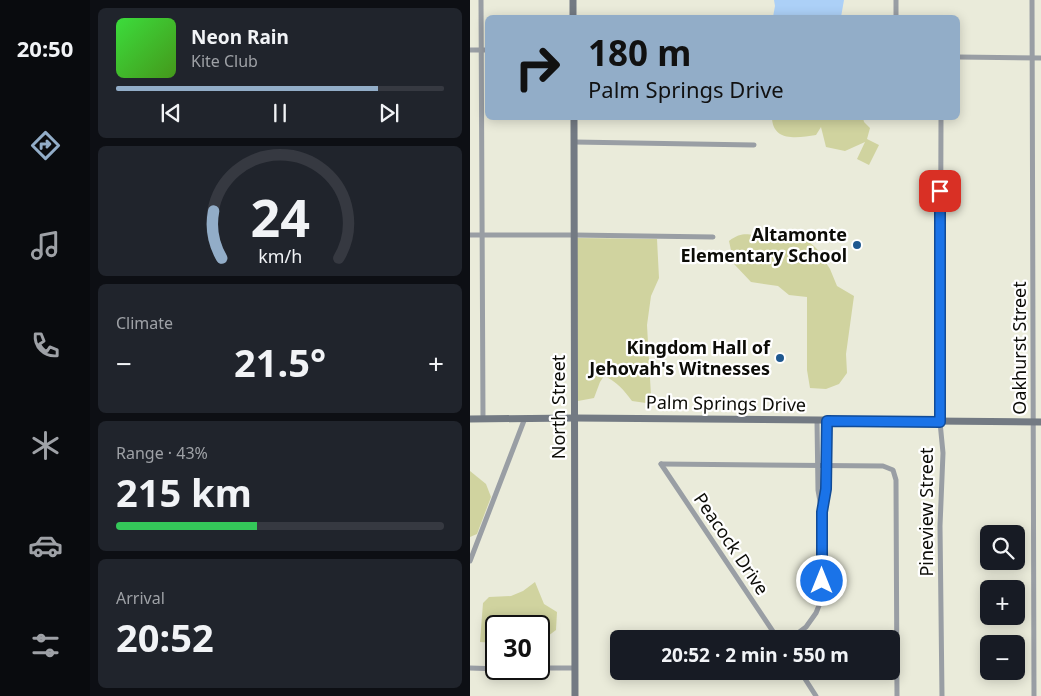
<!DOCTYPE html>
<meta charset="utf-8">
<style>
body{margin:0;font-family:"Noto Sans",sans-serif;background:#20242c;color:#f1f3f6;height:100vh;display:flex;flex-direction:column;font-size:19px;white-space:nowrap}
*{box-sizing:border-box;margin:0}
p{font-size:16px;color:#9ea1a6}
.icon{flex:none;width:28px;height:28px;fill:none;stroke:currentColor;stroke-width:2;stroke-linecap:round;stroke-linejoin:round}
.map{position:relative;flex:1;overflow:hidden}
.drawer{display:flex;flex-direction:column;gap:8px;padding:8px;background:#0d0f14;width:380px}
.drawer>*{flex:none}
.hud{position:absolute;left:15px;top:15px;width:475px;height:105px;border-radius:8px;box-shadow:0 2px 12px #0003;background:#92adc8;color:#111;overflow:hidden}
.tools{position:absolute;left:510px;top:525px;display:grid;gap:10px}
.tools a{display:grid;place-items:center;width:45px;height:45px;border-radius:8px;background:#171b24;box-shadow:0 2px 12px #0003;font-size:25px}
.speed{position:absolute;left:15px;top:615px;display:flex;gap:10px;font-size:25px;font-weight:700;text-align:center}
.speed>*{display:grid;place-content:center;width:65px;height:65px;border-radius:50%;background:#171b24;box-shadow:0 2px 12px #0003;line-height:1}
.speed .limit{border:2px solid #111;border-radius:8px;background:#fff;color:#111}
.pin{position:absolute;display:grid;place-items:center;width:42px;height:42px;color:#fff;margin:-21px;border-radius:10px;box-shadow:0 2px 8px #0006}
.me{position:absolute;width:55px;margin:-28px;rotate:0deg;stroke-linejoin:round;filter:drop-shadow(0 0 4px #0008)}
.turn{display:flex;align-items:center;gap:18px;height:105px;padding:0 20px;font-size:22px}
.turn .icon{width:65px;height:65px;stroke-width:2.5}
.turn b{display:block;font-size:35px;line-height:42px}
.big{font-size:38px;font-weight:700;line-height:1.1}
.drawer .card{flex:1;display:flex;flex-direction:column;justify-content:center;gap:8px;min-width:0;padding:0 18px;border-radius:8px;background:#20242c}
.drawer .dial{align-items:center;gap:0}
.dial svg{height:130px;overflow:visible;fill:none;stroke:#363941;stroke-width:7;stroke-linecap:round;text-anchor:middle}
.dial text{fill:#f1f3f6;stroke:none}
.song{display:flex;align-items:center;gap:15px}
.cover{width:60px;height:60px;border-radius:8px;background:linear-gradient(135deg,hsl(120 70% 55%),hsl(100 70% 35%))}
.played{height:5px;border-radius:2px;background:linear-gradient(90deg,#92adc8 80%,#363941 80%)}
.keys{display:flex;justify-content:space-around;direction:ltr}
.heat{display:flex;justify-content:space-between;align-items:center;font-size:28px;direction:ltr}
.charge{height:8px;border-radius:4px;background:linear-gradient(90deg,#34c759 43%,#363941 0)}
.trip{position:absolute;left:140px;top:630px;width:290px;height:50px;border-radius:8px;background:#171b24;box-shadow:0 2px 12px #0003;font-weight:700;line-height:50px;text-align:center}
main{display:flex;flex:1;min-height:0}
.tab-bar{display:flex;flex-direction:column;width:90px;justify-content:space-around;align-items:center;background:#090b0e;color:#9ea1a6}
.tab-bar .icon{width:35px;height:35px}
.tab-bar .active{color:#92adc8}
.tab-bar b{font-size:22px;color:#f1f3f6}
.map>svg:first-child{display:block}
.green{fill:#d0d39f}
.water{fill:#acd0f7}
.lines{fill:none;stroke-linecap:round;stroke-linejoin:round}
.street{stroke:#999ea4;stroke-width:5}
.secondary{stroke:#737a83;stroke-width:7}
.route-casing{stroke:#114b97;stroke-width:12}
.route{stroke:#1a73e8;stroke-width:9}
.poi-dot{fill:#1e588f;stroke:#fff;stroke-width:2}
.labels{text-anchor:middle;stroke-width:4.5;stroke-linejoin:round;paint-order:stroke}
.poi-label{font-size:18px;font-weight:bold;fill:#0c0c07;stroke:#fff;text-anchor:end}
.street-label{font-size:18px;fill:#0c0c07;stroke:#fff}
</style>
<main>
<nav class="tab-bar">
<b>20:50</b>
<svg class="icon active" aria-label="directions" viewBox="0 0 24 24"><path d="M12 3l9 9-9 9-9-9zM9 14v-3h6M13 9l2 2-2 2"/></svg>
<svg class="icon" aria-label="music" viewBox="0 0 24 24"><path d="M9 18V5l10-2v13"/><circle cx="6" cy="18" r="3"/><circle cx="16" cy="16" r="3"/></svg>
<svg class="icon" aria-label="phone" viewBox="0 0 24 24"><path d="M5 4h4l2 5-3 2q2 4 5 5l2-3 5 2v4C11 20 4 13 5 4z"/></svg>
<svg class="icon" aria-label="climate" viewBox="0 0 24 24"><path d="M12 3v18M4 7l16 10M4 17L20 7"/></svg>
<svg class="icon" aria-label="car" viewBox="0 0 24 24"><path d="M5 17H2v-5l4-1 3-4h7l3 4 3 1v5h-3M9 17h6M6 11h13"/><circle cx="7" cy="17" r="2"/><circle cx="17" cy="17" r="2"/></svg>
<svg class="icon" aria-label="filters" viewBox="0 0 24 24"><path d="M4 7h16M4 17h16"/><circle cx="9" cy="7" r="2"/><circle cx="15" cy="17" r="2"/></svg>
</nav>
<section class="drawer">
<div class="card">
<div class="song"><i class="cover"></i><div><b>Neon Rain</b><p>Kite Club</p></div></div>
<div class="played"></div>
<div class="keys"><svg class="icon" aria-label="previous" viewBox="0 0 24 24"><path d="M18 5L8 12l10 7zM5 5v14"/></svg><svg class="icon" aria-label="pause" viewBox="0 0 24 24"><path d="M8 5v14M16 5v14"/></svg><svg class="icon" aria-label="next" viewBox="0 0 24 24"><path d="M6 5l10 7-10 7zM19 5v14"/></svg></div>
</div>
<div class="card dial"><svg viewBox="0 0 100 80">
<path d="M14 69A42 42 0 1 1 86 69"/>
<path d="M14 69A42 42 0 0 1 9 40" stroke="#92adc8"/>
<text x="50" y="56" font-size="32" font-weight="700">24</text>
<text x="50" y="72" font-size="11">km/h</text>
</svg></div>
<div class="card"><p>Climate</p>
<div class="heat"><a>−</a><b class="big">21.5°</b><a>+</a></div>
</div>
<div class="card"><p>Range · 43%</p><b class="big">215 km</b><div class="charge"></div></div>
<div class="card"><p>Arrival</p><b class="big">20:52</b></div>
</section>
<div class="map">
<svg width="571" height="696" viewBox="0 0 571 696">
<rect width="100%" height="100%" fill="#eaebda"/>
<g class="green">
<path d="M 302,118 L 393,118 L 394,122 L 400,128 L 397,139 L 409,145 L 399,165 L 387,159 L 395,142 L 375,151 L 356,147 L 351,127 L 346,135 C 328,138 303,142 302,118 Z"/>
<path d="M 315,232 L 329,232 L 347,249 L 360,269 L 367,286 L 384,296 L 376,354 L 377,373 L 369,384 L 356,389 L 340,388 L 337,370 L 337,297 L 319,295 L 308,286 L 281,282 L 264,264 L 259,241 C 274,230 279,236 295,236 C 301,236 309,233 315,232 Z"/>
<path d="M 107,238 L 187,239 L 189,278 L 181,296 L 177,325 L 181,396 L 176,403 L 162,401 C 154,390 146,381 134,376 L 130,382 L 124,398 L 108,401 Z"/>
<polygon points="0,471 16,484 21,497 7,534 0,537"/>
<polygon points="65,582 74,604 87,612 86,630 74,639 69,639 69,626 26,626 26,643 10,642 13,603 19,597 41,596 53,591"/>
</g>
<polygon class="water" points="304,0 374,0 371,17 303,17 305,6"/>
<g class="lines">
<g class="street">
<polyline points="11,0 13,419"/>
<polyline points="426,0 426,18"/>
<polyline points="562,0 564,696"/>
<polyline points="0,50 18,50"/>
<polyline points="488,57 571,58"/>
<polyline points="471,118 470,422 473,453 470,526 472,696"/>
<polyline points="104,142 284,145"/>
<polyline points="0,235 104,235 243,237"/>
<polyline points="347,421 348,490 351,507"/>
<polyline points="191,464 413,466 423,470 426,480 427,696"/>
<polyline points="191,464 308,639"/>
<polyline points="0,561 55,418"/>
<polyline points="320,639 336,627 346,613 352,598 352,512 356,489 357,421"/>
<polyline points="0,668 31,669"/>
<polyline points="69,668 105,668"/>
<polyline points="330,671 346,696"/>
</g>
<g class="secondary">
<polyline points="103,0 103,18"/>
<polyline points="104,118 105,696"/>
<polyline points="0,419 105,418 571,422"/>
</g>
</g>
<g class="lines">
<g class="route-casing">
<polyline id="route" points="352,581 352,512 356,489 357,421 470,422 470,191"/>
</g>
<use href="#route" class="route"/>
</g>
<g class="poi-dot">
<circle cx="387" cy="245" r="5"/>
<circle cx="310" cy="358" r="5"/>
</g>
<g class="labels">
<g class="poi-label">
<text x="377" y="241">Altamonte<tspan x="377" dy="21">Elementary School</tspan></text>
<text x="300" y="354">Kingdom Hall of<tspan x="300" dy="21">Jehovah's Witnesses</tspan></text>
</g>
<g class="street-label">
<text transform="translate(550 348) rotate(-90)" y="6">Oakhurst Street</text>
<text transform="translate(256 404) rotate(1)" y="6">Palm Springs Drive</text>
<text transform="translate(89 407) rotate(-90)" y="6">North Street</text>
<text transform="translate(457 512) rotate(-90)" y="6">Pineview Street</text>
<text transform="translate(261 544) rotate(56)" y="6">Peacock Drive</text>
</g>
</g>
</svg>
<div class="tools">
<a><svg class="icon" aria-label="search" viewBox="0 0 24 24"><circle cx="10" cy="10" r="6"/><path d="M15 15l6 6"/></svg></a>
<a>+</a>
<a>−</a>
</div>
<div class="speed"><div class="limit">30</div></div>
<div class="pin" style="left:470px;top:191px;background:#d93025"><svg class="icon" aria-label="arrive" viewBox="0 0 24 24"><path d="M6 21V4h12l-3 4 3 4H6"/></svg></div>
<svg class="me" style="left:352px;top:581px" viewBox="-20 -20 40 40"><circle r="17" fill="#1a73e8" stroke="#fff" stroke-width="3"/><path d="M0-11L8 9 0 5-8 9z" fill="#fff"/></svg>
<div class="trip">20:52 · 2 min · 550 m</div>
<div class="hud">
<div class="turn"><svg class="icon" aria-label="right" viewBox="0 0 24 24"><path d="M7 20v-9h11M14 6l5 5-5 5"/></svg><div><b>180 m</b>Palm Springs Drive</div></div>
</div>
</div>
</main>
